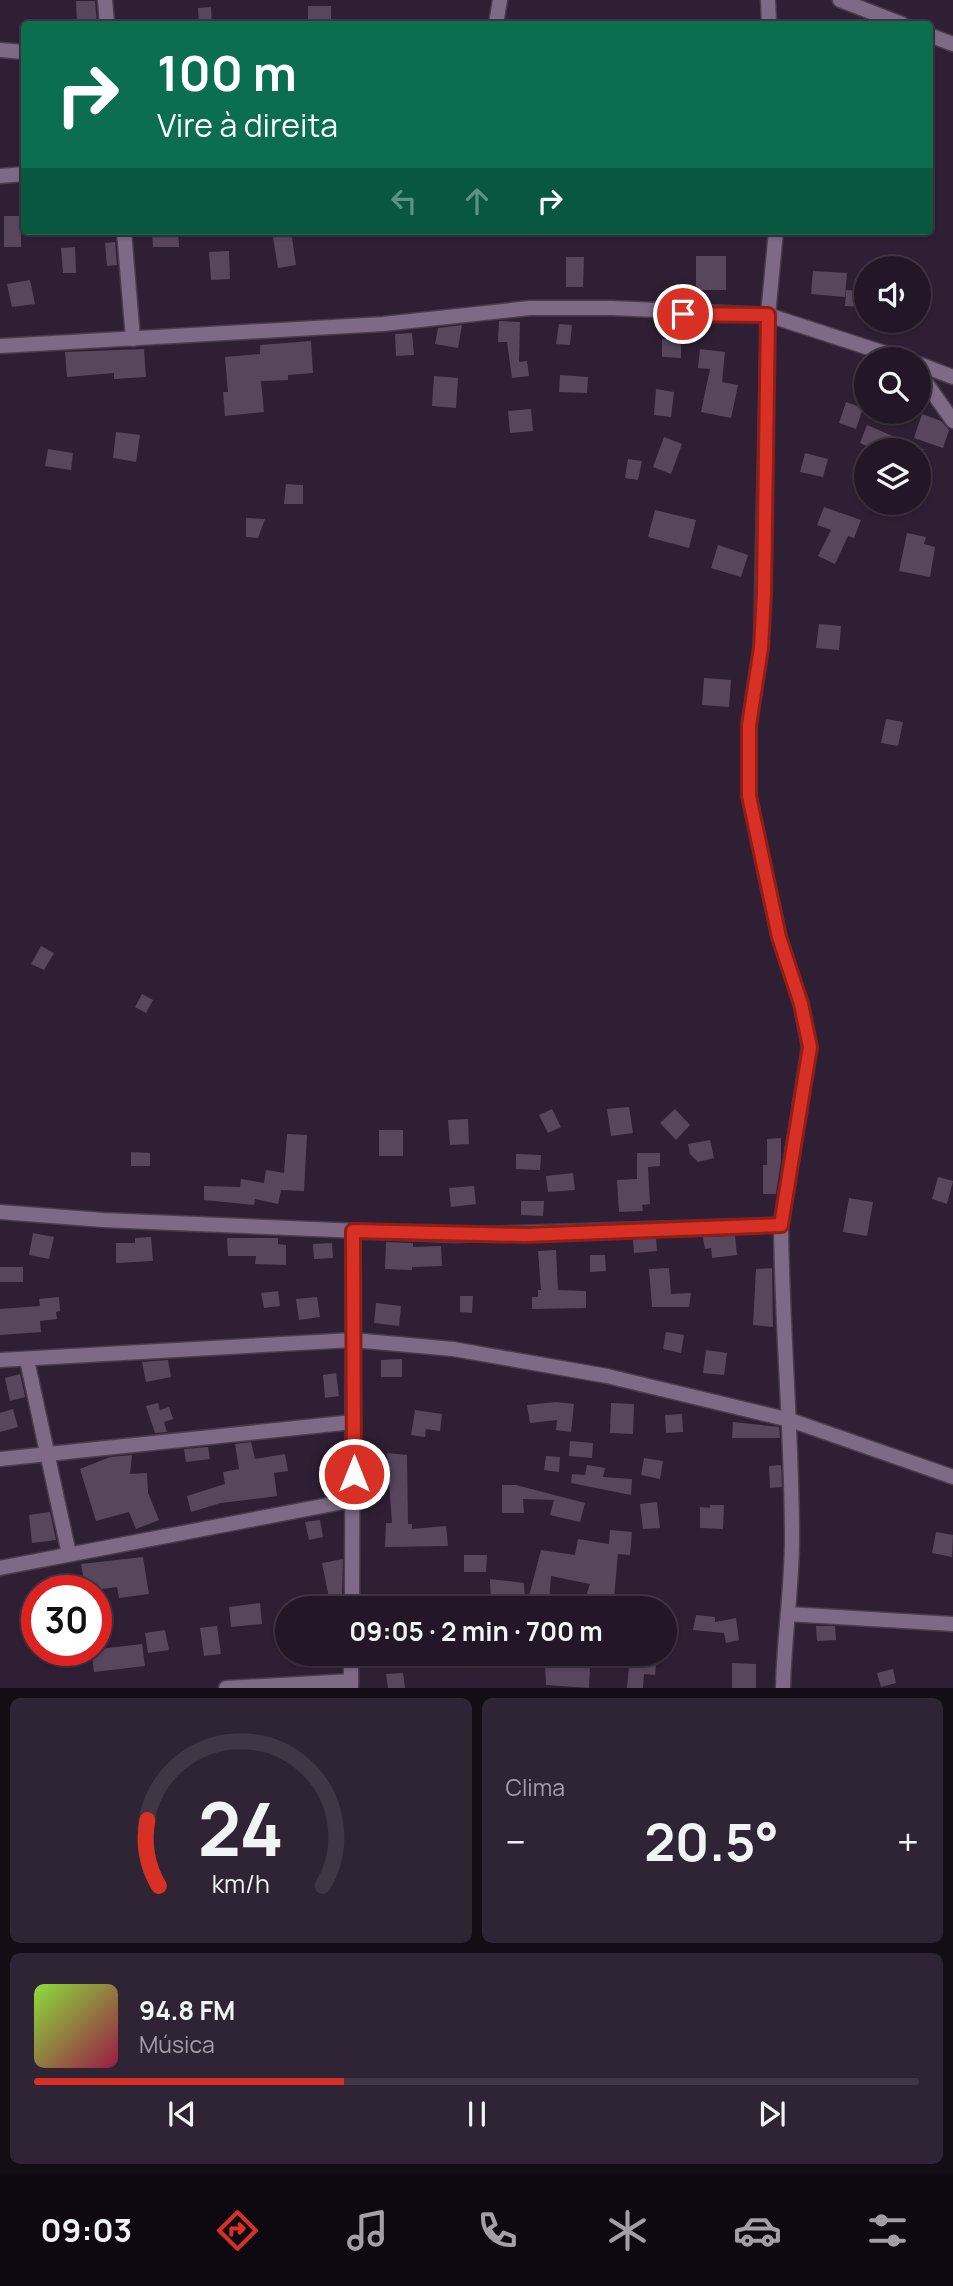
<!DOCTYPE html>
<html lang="pt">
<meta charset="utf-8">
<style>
body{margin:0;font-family:Manrope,sans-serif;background:#2f2433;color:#f1f3f6;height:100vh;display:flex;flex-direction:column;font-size:26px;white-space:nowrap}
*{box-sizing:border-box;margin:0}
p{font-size:23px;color:#a39fa7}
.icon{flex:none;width:38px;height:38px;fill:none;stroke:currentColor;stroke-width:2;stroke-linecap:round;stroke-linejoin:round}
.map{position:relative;height:1688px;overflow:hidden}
.side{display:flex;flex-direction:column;gap:10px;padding:10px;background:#130d15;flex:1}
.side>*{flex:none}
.guide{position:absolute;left:21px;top:21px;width:912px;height:214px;border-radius:7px;box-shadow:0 2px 5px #0004,0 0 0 2px #403644;background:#0b6e4f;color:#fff;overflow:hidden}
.controls{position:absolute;left:854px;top:256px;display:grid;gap:14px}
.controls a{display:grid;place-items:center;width:77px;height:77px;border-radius:50%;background:#231727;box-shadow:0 2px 5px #0004,0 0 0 2px #403644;font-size:35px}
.speed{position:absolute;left:21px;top:1575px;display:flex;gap:14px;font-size:35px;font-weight:700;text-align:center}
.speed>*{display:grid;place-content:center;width:91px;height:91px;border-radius:50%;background:#231727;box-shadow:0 2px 5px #0004,0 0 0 2px #403644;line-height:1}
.speed .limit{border:10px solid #d22;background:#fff;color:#111}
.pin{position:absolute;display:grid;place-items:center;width:60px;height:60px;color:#fff;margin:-30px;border:4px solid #fff;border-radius:50%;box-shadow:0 2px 7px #0007}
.me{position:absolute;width:77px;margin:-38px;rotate:0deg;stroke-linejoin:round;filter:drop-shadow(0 0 5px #0008)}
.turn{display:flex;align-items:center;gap:24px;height:147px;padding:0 21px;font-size:32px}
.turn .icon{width:91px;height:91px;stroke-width:2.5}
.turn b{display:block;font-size:49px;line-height:60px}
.lanes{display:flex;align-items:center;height:66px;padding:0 21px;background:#0003;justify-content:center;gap:35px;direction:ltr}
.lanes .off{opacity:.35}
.big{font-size:52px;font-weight:700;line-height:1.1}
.side .tile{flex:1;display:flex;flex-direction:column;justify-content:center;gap:10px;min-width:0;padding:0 24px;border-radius:10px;background:#2f2433}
.side .dial{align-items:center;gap:0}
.dial svg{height:182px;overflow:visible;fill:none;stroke:#403644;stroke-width:7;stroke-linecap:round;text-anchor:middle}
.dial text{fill:#f1f3f6;stroke:none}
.song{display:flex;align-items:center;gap:21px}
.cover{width:84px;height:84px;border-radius:10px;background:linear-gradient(135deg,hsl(90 70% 55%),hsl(340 70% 35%))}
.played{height:7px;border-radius:4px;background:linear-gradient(90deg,#d93025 35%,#403644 35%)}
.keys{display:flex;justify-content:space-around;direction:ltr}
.heat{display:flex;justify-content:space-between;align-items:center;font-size:38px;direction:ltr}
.side .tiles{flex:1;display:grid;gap:10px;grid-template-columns:1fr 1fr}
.tile:last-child{grid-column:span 2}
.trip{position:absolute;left:275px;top:1596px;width:402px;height:70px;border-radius:35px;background:#231727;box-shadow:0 2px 5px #0004,0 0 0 2px #403644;font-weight:700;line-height:70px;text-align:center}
.tabs{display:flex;height:112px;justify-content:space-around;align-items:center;background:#0e0910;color:#a39fa7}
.tabs .icon{width:49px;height:49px}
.tabs .current{color:#d93025}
.tabs b{font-size:32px;color:#f1f3f6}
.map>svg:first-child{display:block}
.building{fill:#58465d}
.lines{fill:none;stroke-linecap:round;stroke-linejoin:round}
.street-casing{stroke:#4a3c4d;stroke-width:17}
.street{stroke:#7e6a84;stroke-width:14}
.route-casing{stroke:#8d1f18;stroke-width:18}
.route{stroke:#d93025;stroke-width:12}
</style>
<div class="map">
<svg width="953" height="1688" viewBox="0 0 953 1688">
<rect width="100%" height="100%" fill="#2f1f34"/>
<g class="building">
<polygon points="76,1 95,1 97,24 77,24"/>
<rect x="308" y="6" width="23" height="18"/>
<polygon points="211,7 212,24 199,24 198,8"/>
<rect x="4" y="216" width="17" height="31"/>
<polygon points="152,231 178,231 179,247 153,247"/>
<polygon points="272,231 291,231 296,265 278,268"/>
<polygon points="115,242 117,265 107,266 105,243"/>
<polygon points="75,247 76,273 63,273 61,248"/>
<polygon points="229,251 230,279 211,280 209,252"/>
<rect x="696" y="256" width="30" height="34"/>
<polygon points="566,257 584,257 583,287 566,287"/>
<polygon points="813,271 847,273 845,297 811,294"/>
<polygon points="30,280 35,304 12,307 7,284"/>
<polygon points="846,290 866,291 865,307 845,306"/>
<polygon points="499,321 520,322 519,362 527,361 529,376 512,378 507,342 498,342"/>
<polygon points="559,324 572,325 570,345 556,344"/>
<polygon points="462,325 458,348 435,344 438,328"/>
<polygon points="412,333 414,355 396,356 395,334"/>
<polygon points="662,339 681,340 681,358 662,357"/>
<polygon points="311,341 313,373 288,375 288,380 261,381 264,412 225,416 223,392 228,392 225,357 260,354 260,345"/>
<polygon points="144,349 146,377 114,379 114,373 67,377 65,352"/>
<polygon points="700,349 725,352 722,382 738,385 731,418 701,412 710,369 698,368"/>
<polygon points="560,375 588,377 587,393 559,392"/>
<polygon points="434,376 458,378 456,408 432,406"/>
<polygon points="656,389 674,392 671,417 654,415"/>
<polygon points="846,402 863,408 856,429 839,423"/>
<polygon points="531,409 533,431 510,433 508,411"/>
<polygon points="922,414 941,421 949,430 943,448 914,438"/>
<polygon points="867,425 925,450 875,450 860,443"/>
<polygon points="116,432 140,435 136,462 113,458"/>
<polygon points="664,437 682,444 671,474 653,467"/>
<polygon points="48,449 73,453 71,470 45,466"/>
<polygon points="805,453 828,459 823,477 800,472"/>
<polygon points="628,459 642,461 638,480 625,478"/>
<polygon points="286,484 303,485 303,504 284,504"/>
<polygon points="824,507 861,520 854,538 848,536 835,564 818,556 831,530 817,525"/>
<polygon points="655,510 696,520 689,548 648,537"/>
<polygon points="246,518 265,519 258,538 246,537"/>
<polygon points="907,533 926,537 924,544 935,547 930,577 899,571"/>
<polygon points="718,545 748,555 741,577 711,568"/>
<polygon points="819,624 841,626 839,650 816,648"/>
<polygon points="704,678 731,680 729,707 702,705"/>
<polygon points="886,719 903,722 898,746 881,743"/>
<polygon points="41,946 54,953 44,970 31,964"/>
<polygon points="142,994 153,1000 146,1013 135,1007"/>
<polygon points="629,1107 633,1133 611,1136 607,1109"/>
<polygon points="552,1109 561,1127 548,1133 539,1115"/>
<polygon points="675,1109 690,1125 676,1140 660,1123"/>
<polygon points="468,1119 469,1144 450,1145 448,1120"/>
<rect x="379" y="1130" width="24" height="26"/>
<polygon points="287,1134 307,1135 304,1191 281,1190 278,1204 255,1199 254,1205 204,1200 204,1186 240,1187 241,1179 264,1183 266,1170 284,1173"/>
<polygon points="781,1138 781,1161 776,1194 763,1194 763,1165 767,1165 767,1139"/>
<polygon points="710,1140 714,1158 698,1162 690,1154 688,1144"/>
<polygon points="131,1152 150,1153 150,1166 131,1166"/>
<polygon points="637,1153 660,1153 660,1166 648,1167 650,1204 642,1205 643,1211 619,1212 617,1180 637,1179"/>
<polygon points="516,1154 541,1155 540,1170 516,1169"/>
<polygon points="573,1173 575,1190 548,1192 546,1176"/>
<polygon points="938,1177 953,1181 947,1204 932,1199"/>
<polygon points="474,1186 476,1204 451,1207 449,1188"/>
<polygon points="849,1198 873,1202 867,1236 843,1232"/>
<polygon points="521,1201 544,1201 543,1216 521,1215"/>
<polygon points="33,1233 54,1237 49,1259 29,1255"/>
<polygon points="735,1236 737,1255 712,1258 711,1248 705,1249 703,1237"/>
<polygon points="151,1237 153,1261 116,1263 116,1243 135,1243 135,1238"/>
<polygon points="227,1238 278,1238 278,1244 286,1245 286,1265 255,1264 256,1256 228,1256"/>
<polygon points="656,1238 657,1251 634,1253 633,1239"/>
<polygon points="386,1242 413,1243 413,1247 441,1246 442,1266 412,1267 412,1270 385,1269"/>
<polygon points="332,1243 333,1258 314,1259 313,1244"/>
<polygon points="556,1250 558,1290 586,1291 586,1308 532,1309 532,1297 538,1297 538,1290 541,1290 538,1251"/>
<polygon points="590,1255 605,1255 606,1271 590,1272"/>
<rect x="0" y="1267" width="23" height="15"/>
<polygon points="669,1268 671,1294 691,1293 689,1307 652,1307 649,1269"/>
<polygon points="772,1268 773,1327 753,1325 756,1269"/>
<polygon points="278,1291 280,1306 264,1308 261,1293"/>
<polygon points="460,1296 473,1296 472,1313 460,1312"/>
<polygon points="59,1297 60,1311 56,1312 57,1319 40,1321 41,1332 0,1335 0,1309 40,1306 39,1299"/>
<polygon points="317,1297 320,1317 299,1320 296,1299"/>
<polygon points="376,1303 401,1306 399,1326 374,1323"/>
<polygon points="666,1332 684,1335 681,1353 663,1349"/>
<polygon points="706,1350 727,1353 724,1375 703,1373"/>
<polygon points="402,1359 402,1377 381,1377 381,1360"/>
<polygon points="168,1360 171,1377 146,1382 142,1362"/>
<polygon points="336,1373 339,1396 325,1398 323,1375"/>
<polygon points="20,1374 25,1397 10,1401 5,1378"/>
<polygon points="556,1402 574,1404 571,1432 556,1430 557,1420 530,1423 527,1405"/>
<polygon points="158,1403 160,1410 169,1407 173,1419 164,1422 167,1432 155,1433 146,1406"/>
<polygon points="611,1403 634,1404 633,1434 610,1433"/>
<polygon points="13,1409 18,1427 0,1432 0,1413"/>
<polygon points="415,1410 442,1414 440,1431 426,1429 425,1437 411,1435"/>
<polygon points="682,1414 683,1432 666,1433 665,1415"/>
<polygon points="733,1422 779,1427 780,1438 732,1438"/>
<polygon points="570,1441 593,1443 592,1458 569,1456"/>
<polygon points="251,1442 255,1459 285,1454 288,1471 274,1473 277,1496 221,1503 191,1512 187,1496 225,1484 223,1472 239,1469 235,1444"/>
<polygon points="208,1447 210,1459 186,1462 184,1449"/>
<polygon points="387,1453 407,1455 408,1524 412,1524 412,1529 446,1526 448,1546 385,1547 386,1523 392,1523"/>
<polygon points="132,1455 130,1474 147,1473 148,1493 159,1520 136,1529 129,1512 96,1521 80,1469 110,1457"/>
<polygon points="546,1456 560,1457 559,1472 544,1470"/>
<polygon points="644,1458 663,1461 660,1479 641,1475"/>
<polygon points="587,1465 605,1468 603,1477 632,1479 631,1495 571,1483 572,1474 585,1475"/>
<polygon points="781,1465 782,1487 770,1488 769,1466"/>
<polygon points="502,1485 516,1485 585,1503 580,1522 550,1515 554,1500 523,1499 524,1513 502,1513"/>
<polygon points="657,1502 660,1528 643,1529 640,1504"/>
<polygon points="710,1505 724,1505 723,1529 700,1528 700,1507 710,1508"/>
<polygon points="50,1512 56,1540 32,1543 29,1515"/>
<polygon points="320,1520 323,1537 309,1540 305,1522"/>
<polygon points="610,1530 632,1532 630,1555 618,1554 613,1608 582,1608 590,1584 551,1576 549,1602 528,1600 541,1550 575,1555 578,1539 609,1544"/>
<polygon points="936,1532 953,1535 952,1557 932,1553"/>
<polygon points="464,1555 487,1555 486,1572 464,1572"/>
<polygon points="143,1557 149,1594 119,1598 117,1587 86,1591 81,1564"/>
<polygon points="343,1559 342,1595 329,1598 322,1563"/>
<polygon points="490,1579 524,1583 525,1608 491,1605"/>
<polygon points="260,1603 262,1624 231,1627 229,1607"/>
<polygon points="696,1615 715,1617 715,1622 736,1618 739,1640 726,1643 724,1633 693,1630"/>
<polygon points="217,1626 221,1654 204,1656 200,1628"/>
<polygon points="816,1626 835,1626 836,1640 817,1641"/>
<polygon points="165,1630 169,1650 148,1653 145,1633"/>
<polygon points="142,1644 145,1666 94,1672 91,1650"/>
<polygon points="560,1654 598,1654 596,1667 590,1666 589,1688 546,1685 545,1664 570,1663 559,1662"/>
<polygon points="630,1654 657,1654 655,1675 644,1674 643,1688 627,1688"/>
<polygon points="732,1663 756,1664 756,1688 732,1688"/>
<polygon points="893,1669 896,1683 881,1687 877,1673"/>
<polygon points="403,1673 405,1688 388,1688 386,1674"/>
</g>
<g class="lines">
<g class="street-casing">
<g id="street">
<polyline points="105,0 107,24"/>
<polyline points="768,0 769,24"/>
<polyline points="840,0 902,24"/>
<polyline points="496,24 500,0"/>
<polyline points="929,35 953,44"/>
<polyline points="0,50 24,52"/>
<polyline points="0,176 24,174"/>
<polyline points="124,231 133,339"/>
<polyline points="776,231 768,315 761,648 749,725 749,796 779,937 801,1004 809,1047 781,1225"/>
<polyline points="0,346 383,324 530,308 611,308 768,315 903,359"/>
<polyline points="919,364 953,377"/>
<polyline points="919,373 953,421"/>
<path d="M 0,1212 L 103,1220 L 454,1235 L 781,1225 C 782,1330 792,1434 792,1539 C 792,1588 784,1638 783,1688"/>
<polyline points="0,1360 353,1340 453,1349 607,1376 790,1420 953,1477"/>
<polyline points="27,1360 69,1554"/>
<polyline points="0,1459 353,1422"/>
<polyline points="0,1568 354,1500"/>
<polyline points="352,1608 353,1231"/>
<polyline points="788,1614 953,1624"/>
<polyline points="226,1688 351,1681"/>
<polyline points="351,1688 351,1654"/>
</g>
</g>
<use href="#street" class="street"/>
</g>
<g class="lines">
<g class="route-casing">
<polyline id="route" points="354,1474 353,1231 525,1235 781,1225 810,1047 801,1004 779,937 749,796 749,725 761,648 764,592 768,315 683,314"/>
</g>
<use href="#route" class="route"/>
</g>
</svg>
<div class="controls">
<a><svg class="icon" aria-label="sound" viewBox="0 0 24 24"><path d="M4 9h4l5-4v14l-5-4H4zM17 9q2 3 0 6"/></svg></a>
<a><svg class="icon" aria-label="search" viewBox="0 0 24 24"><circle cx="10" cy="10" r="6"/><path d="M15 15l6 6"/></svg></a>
<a><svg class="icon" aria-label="layers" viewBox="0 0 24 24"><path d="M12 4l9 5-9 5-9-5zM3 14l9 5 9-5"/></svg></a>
</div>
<div class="speed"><div class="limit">30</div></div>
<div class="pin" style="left:683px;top:314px;background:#d93025"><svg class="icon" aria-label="arrive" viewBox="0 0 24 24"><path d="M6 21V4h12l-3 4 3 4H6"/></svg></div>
<svg class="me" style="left:354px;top:1474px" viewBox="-20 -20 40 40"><circle r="17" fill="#d93025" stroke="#fff" stroke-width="3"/><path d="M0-11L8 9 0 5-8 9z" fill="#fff"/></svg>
<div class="trip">09:05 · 2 min · 700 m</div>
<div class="guide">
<div class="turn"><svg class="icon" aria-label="right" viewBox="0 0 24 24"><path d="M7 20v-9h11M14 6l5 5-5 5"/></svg><div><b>100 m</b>Vire à direita</div></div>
<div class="lanes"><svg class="icon off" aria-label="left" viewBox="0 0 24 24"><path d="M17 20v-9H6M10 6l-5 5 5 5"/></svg><svg class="icon off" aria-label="ahead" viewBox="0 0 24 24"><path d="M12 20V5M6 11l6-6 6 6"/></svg><svg class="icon" aria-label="right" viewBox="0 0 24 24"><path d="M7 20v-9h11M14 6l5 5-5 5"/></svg></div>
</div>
</div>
<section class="side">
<div class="tiles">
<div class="tile dial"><svg viewBox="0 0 100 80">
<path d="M14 69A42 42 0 1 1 86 69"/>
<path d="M14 69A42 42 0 0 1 9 40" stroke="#d93025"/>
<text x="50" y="56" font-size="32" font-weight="700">24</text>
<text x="50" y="72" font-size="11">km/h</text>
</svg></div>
<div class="tile"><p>Clima</p>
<div class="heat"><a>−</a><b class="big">20.5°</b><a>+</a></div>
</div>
<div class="tile">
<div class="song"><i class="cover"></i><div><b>94.8 FM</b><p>Música</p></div></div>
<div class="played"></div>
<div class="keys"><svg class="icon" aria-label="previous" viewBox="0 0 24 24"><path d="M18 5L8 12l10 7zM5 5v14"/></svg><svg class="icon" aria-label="pause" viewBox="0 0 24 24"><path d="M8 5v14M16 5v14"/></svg><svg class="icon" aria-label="next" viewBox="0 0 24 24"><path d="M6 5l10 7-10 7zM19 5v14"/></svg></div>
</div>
</div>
</section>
<nav class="tabs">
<b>09:03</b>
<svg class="icon current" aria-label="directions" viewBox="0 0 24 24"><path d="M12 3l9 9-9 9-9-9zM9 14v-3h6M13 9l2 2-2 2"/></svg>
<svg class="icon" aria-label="music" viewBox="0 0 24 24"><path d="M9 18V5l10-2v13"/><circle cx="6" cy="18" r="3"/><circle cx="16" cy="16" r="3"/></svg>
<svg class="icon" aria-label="phone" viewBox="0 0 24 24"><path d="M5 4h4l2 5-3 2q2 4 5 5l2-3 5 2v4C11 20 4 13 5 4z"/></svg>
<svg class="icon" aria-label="climate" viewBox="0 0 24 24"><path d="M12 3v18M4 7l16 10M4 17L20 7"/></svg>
<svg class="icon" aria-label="car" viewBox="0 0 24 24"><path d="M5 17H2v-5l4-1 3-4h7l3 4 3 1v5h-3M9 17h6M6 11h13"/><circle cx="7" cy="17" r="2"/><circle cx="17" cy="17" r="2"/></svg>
<svg class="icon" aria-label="filters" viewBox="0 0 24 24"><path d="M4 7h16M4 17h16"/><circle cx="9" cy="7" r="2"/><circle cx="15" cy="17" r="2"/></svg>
</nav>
